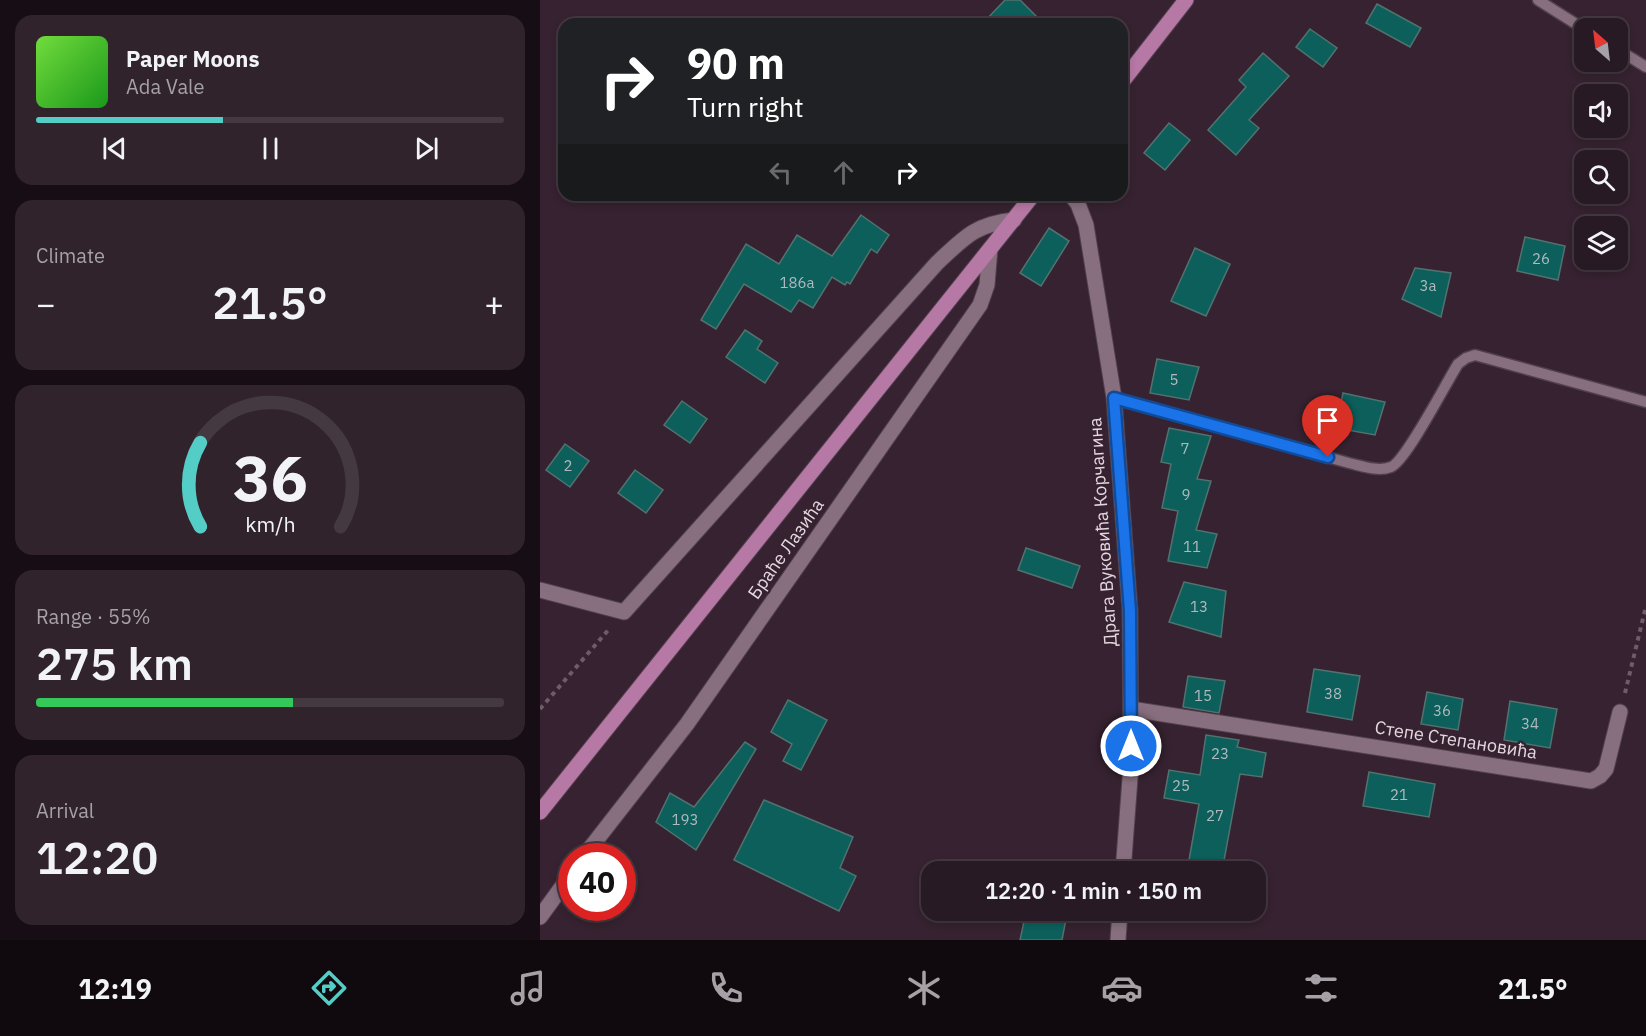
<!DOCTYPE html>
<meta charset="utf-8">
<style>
body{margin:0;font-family:"IBM Plex Sans",sans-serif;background:#30232c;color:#f1f3f6;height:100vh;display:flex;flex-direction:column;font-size:22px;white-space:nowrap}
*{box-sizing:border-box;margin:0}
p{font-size:20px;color:#a5a1a6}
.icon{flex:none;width:33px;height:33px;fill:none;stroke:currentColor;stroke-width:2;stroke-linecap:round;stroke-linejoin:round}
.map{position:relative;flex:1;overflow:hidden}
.side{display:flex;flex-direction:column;gap:15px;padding:15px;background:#160e14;width:540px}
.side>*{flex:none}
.guide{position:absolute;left:18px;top:18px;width:570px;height:183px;border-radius:18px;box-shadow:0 3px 9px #0003,0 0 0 2px #443841;background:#202124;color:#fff;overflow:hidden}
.needle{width:39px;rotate:332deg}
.tools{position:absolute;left:1034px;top:18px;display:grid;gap:12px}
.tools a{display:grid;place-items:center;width:54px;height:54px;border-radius:12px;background:#281a24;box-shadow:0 3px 9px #0003,0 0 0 2px #443841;font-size:30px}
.speed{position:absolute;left:18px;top:843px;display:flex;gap:12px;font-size:30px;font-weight:700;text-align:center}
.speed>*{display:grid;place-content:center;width:78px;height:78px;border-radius:50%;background:#281a24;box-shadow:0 3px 9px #0003,0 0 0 2px #443841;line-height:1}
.speed .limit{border:9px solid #d22;background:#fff;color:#111}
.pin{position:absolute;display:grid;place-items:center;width:51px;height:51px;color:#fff;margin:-62px -26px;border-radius:50% 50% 50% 0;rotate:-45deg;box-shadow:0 0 6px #0007}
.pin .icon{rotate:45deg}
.me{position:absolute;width:66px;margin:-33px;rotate:0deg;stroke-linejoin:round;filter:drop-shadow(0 0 4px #0008)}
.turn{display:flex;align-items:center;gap:21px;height:126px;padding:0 30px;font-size:27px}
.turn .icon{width:78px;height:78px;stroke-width:2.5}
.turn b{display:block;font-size:42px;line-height:51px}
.lanes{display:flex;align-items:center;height:57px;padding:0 30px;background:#0003;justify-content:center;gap:30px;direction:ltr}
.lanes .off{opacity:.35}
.big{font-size:45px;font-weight:600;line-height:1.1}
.side .card{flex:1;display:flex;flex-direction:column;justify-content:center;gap:9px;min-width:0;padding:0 21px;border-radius:18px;background:#30232c}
.side .dial{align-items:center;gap:0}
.dial svg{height:156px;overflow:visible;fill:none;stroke:#443841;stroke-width:7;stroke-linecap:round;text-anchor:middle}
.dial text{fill:#f1f3f6;stroke:none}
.song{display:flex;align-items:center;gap:18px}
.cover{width:72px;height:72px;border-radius:9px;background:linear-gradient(135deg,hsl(100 70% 55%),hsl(120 70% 35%))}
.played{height:6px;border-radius:3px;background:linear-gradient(90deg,#54cdc6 40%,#443841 40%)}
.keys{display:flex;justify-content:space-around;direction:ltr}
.heat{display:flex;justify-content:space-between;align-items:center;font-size:33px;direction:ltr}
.charge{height:9px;border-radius:4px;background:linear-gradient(90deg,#34c759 55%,#443841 0)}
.trip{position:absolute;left:381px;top:861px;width:345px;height:60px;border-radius:18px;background:#281a24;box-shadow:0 3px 9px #0003,0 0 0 2px #443841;font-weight:600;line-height:60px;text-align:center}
.tabs{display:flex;height:96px;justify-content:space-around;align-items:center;background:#100a0e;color:#a5a1a6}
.tabs .icon{width:42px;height:42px}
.tabs .selected{color:#54cdc6}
.tabs b{font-size:27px;color:#f1f3f6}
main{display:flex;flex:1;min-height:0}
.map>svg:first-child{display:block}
.building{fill:#0c5f5b;stroke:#52726f;stroke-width:1.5}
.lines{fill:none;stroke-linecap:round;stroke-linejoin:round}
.service-casing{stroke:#51404c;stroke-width:13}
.minor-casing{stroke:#51404c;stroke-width:17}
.tertiary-casing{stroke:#51404c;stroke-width:17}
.primary-casing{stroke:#51404c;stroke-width:17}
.path{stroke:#6e5c68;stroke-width:4;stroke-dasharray:4.5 4.5;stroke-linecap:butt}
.service{stroke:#876f7f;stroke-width:10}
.minor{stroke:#876f7f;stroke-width:15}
.tertiary{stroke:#876f7f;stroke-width:15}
.primary{stroke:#b678a4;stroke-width:15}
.route-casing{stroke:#114b97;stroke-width:15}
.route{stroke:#1a73e8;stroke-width:10}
.labels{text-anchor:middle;stroke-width:4.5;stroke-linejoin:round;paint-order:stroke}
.number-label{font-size:15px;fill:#afb9bf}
.street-label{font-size:18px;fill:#e5d7e0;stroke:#362230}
</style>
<main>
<section class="side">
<div class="card">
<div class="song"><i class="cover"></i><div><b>Paper Moons</b><p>Ada Vale</p></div></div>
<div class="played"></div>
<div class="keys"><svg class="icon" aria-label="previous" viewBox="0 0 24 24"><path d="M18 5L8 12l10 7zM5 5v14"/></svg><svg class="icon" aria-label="pause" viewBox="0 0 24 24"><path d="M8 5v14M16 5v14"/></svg><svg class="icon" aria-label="next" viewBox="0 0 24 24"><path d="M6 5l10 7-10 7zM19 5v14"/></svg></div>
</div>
<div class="card"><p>Climate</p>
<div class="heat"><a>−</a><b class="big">21.5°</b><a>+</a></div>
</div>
<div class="card dial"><svg viewBox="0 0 100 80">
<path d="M14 69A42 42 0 1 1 86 69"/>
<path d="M14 69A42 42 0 0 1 14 26" stroke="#54cdc6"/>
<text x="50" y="56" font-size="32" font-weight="700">36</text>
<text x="50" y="72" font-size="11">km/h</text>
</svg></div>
<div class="card"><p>Range · 55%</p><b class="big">275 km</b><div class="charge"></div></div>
<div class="card"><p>Arrival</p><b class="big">12:20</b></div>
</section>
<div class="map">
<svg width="1106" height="940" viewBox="0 0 1106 940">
<rect width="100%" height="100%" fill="#362230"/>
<g class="building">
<polygon points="465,0 480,0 504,24 442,24"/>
<polygon points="837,4 881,28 870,47 826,23"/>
<polygon points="770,29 797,48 783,67 756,47"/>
<polygon points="723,53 749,76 709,120 719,128 696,155 668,130 706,87 699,80"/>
<polygon points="629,123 650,140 625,170 604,153"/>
<polygon points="321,215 349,235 337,253 331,249 310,284 307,282 305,285 292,277 273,308 259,300 251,312 204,284 176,329 161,320 206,244 239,264 257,235 292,256"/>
<polygon points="509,228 529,241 501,286 480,273"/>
<polygon points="985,237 1025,246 1018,280 977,271"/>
<polygon points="655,248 690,264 666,316 631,301"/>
<polygon points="875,268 911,273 901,317 862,299"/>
<polygon points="205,330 222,341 217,349 238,363 225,383 186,357"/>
<polygon points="617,359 659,367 649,400 610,393"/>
<polygon points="803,393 845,402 835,435 796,428"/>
<polygon points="142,401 167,419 150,443 124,425"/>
<polygon points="629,428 671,436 657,479 671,481 656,530 677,534 667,568 628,561 638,511 622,508 631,464 621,462"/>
<polygon points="25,444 49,461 30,487 6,470"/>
<polygon points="95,470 123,490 106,513 78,493"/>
<polygon points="486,548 540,566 532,588 478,570"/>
<polygon points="644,582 686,591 681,637 629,622"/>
<polygon points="774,669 820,676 812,720 767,712"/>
<polygon points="648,676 685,681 679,713 643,707"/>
<polygon points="887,692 923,699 918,730 881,724"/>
<polygon points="248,700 287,720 261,770 243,761 252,744 231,732"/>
<polygon points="970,701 1017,709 1010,748 964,740"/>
<polygon points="666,735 699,740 697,747 726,753 722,777 700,774 683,866 649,860 659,804 624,798 629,770 660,775"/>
<polygon points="205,742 216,749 156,850 116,822 130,793 154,807"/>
<polygon points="829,772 895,784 889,817 823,806"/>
<polygon points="224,800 313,837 300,868 316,876 299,911 194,860"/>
<polygon points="486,912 526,919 522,940 480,940"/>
</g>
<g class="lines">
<g class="service-casing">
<g id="service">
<polyline points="998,0 1044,29"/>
<polyline points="1077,49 1106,67"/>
<path d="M 574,398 L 809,463 C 822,466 838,472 851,467 C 866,461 906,383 918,364 L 926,358 L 935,355 L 1106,402"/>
</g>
</g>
<g class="minor-casing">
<g id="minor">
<path d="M 0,590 L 84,612 L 397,263 C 424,238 435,224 474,220"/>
<polyline points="591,709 1051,781 1060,776 1066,769 1080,712"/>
<polyline points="44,856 147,724 440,305 447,285 450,249"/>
<polyline points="0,917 32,873"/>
</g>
</g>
<g class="tertiary-casing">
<g id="tertiary">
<polyline points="531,195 538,204 546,225 574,398 590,611 591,765 583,872"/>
<polyline points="578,940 580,910"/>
</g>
</g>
<g class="primary-casing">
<g id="primary">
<polyline points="582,82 646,0"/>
<polyline points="0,812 493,195"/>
</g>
</g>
<g class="path">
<polyline points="1085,693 1106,606"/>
<polyline points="0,709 70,628"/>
</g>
<use href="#service" class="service"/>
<use href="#minor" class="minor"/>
<use href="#tertiary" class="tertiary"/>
<use href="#primary" class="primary"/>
</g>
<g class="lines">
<g class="route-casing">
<polyline id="route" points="591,746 590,611 574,398 788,457"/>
</g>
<use href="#route" class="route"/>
</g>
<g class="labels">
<g class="number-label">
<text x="1001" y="264">26</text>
<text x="257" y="288">186a</text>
<text x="888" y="291">3a</text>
<text x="634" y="385">5</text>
<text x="645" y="454">7</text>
<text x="28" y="471">2</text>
<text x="646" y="500">9</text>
<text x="652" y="552">11</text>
<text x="659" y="612">13</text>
<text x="793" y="699">38</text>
<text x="663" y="701">15</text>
<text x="902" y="716">36</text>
<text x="990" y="729">34</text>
<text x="680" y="759">23</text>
<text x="641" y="791">25</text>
<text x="859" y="800">21</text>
<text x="675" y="821">27</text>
<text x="145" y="825">193</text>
</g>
<g class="street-label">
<text transform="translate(563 532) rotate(-94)" y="6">Драга Вуковића Корчагина</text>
<text transform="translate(246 549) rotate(-55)" y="6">Браће Лазића</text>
<text transform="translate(916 740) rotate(9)" y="6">Степе Степановића</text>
</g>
</g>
</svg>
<div class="tools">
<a><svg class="needle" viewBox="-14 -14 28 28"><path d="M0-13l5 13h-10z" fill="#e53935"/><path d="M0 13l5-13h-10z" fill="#a5a1a6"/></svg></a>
<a><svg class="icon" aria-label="sound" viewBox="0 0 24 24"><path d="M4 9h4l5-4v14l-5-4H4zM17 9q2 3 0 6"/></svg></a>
<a><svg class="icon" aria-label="search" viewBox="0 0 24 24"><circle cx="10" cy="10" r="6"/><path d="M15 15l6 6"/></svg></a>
<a><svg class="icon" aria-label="layers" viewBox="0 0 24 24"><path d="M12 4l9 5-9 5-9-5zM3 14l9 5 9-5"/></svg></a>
</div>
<div class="speed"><div class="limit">40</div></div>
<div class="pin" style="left:788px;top:457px;background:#d93025"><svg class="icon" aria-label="arrive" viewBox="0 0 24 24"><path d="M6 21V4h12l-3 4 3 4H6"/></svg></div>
<svg class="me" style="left:591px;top:746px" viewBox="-20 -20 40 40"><circle r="17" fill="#1a73e8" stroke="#fff" stroke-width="3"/><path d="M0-11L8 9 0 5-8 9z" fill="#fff"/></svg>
<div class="trip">12:20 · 1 min · 150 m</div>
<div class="guide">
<div class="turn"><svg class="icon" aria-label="right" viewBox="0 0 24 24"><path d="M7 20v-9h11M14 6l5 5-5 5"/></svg><div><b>90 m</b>Turn right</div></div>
<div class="lanes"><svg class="icon off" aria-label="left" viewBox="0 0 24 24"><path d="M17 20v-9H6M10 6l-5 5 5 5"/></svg><svg class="icon off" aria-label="ahead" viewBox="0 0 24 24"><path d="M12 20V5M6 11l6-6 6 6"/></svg><svg class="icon" aria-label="right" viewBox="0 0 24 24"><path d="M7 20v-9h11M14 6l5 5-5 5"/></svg></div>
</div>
</div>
</main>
<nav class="tabs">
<b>12:19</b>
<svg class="icon selected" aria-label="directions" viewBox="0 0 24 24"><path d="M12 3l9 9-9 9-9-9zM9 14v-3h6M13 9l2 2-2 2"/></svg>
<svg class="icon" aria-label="music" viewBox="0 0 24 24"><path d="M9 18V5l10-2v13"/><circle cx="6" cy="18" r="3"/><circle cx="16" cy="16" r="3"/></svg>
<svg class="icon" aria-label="phone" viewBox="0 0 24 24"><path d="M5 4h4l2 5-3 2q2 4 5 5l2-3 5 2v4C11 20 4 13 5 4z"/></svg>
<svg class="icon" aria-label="climate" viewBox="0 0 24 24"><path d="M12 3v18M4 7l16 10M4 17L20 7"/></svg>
<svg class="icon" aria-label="car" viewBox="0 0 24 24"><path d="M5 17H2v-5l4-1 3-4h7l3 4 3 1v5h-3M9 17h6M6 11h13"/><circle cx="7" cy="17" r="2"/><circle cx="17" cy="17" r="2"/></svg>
<svg class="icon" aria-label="filters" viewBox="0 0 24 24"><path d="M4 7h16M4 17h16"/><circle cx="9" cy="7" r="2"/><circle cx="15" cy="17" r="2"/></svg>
<b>21.5°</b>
</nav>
